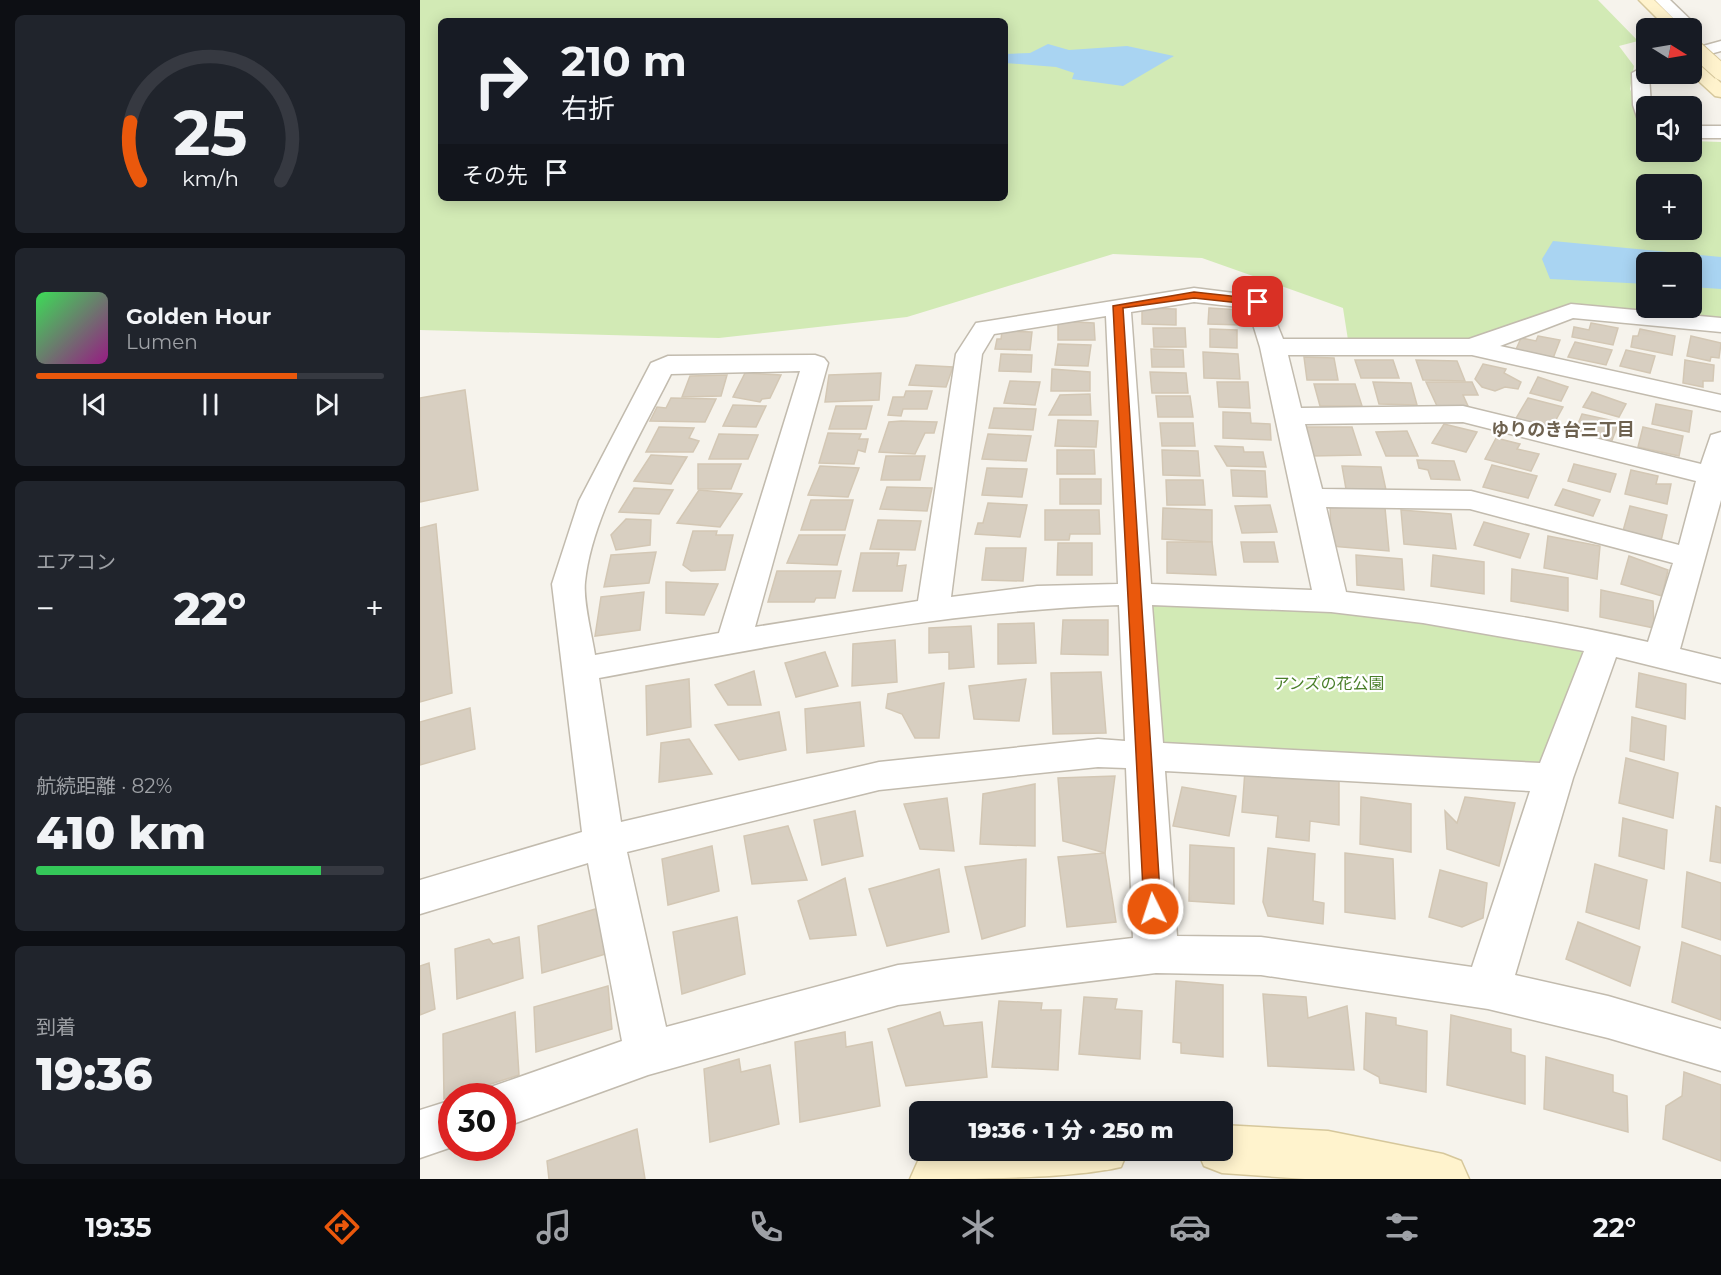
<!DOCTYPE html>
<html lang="ja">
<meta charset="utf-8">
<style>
body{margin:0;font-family:Montserrat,"Noto Sans JP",sans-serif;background:#20242c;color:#f1f3f6;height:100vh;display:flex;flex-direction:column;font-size:22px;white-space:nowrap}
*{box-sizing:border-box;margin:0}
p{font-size:20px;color:#9ea1a6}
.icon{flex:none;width:33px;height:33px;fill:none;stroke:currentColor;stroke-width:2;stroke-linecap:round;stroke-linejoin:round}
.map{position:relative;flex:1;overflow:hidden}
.sheet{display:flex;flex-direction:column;gap:15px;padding:15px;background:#0d0f14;width:420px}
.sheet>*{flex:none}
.guide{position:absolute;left:18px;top:18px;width:570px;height:183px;border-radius:9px;box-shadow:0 3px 15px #0003;background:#171b24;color:#f1f3f6;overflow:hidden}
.needle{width:39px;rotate:101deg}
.controls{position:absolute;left:1216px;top:18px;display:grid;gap:12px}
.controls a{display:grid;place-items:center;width:66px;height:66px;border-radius:9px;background:#171b24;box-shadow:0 3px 15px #0003;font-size:30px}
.speed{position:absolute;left:18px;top:1083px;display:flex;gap:12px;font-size:30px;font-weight:700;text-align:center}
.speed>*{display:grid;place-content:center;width:78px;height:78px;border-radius:50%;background:#171b24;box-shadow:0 3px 15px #0003;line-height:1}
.speed .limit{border:9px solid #d22;background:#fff;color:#111}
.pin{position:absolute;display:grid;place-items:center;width:51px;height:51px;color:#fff;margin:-26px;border-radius:12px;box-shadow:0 3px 9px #0006}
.me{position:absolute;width:66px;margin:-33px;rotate:356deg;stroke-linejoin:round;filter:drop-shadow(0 0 4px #0008)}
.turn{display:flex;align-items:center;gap:21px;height:126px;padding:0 24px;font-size:27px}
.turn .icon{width:78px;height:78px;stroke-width:2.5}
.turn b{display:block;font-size:42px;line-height:51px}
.then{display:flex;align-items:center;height:57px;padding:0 24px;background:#0003;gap:12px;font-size:22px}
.big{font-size:45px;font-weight:800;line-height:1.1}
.sheet .tile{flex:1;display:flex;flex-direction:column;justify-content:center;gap:9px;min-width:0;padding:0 21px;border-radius:9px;background:#20242c}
.sheet .dial{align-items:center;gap:0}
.dial svg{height:156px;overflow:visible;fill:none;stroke:#363941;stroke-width:7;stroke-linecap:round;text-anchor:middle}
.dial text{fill:#f1f3f6;stroke:none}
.song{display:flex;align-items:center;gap:18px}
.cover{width:72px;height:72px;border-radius:9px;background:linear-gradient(135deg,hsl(130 70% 55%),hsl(310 70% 35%))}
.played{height:6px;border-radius:3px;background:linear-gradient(90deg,#ea580c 75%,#363941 75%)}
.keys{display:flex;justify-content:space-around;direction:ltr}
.heat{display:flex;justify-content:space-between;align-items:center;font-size:33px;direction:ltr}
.charge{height:9px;border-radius:4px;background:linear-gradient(90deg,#34c759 82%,#363941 0)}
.trip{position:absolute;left:489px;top:1101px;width:324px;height:60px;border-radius:9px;background:#171b24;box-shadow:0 3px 15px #0003;font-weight:800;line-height:60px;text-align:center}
.dock{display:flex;height:96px;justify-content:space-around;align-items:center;background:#090b0e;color:#9ea1a6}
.dock .icon{width:42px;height:42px}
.dock .on{color:#ea580c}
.dock b{font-size:27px;color:#f1f3f6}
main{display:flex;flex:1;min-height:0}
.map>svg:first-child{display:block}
.green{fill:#d2eab5;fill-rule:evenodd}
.water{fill:#a9d4f2}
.building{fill:#d8cfc1;stroke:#d3c7b4;stroke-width:1.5}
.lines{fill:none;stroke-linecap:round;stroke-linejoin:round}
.street-casing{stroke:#c2bbae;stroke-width:3}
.secondary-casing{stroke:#d6c79b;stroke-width:3}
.street{fill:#fff;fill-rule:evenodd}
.secondary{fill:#fff3cd;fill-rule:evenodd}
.secondary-bridge-casing{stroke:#d6c79b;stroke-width:18;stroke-linecap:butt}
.secondary-bridge{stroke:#fff3cd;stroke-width:16}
.route{fill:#ea580c;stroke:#983908;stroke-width:1.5}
.labels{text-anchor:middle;stroke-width:4.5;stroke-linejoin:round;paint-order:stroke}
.park-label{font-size:16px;fill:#4a7f2a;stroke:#fff}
.neighbourhood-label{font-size:18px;font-weight:bold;fill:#6e6250;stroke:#fff}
</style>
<main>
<section class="sheet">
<div class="tile dial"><svg viewBox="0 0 100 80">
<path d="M14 69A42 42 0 1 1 86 69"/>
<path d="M14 69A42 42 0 0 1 9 39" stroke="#ea580c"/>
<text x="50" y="56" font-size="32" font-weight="700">25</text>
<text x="50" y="72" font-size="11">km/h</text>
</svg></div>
<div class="tile">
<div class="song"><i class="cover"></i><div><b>Golden Hour</b><p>Lumen</p></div></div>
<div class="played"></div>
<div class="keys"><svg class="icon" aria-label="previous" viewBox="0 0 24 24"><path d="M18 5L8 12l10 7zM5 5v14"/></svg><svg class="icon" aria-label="pause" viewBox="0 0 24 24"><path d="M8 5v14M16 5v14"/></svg><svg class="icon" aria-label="next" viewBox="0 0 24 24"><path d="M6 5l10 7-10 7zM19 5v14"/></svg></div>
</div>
<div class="tile"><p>エアコン</p>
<div class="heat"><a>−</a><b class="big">22°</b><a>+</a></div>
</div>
<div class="tile"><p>航続距離 · 82%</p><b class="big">410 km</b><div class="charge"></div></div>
<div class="tile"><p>到着</p><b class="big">19:36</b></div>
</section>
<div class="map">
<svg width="1301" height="1179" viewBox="0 0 1301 1179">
<rect width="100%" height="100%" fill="#f6f3ec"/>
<g class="green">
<path d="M 0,0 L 1178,0 L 1218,41 L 1199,46 L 1214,66 L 1210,89 L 1227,131 L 1227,152 L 1272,152 L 1272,141 L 1301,142 L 1301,320 L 1146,306 L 1047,340 L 928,340 L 923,308 L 782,258 L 693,254 L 487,317 L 299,338 L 0,330 ZM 21,21 L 585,21 L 585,198 L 21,198 ZM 1227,184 L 1272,184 L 1272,230 L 1227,230 ZM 1227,262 L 1272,262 L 1272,308 L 1227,308 Z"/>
<polygon points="713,594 911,601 1184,643 1134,778 722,755"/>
</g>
<g class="water">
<polygon points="628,44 649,50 707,46 754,56 703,86 652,79 654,73 636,67 585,63 585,54 610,53"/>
<polygon points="1133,241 1301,257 1301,289 1272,287 1272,262 1227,262 1227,284 1130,279 1122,259"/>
</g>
<g class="building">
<polygon points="722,308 756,309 756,325 722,324"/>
<polygon points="789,308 821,310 821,325 788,324"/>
<polygon points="638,321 674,323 675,340 638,340"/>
<polygon points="1171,323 1198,328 1193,345 1152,337 1154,327 1169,330"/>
<polygon points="733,328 765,328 766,347 734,347"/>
<polygon points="790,329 817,330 817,348 790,347"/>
<polygon points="1220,329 1255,336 1252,355 1211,347 1213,336 1218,336"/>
<polygon points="582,331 612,332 610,350 575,349 577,339 581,339"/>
<polygon points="1118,336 1140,340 1132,361 1094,354 1101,338 1116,341"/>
<polygon points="1271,336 1301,343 1299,358 1291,357 1290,361 1267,356"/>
<polygon points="1155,342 1192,350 1186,365 1148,357"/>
<polygon points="638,344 671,345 668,366 635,365"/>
<polygon points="731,349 763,350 764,367 732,367"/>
<polygon points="1206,350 1235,356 1230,373 1200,366"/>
<polygon points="783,352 818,354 820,379 784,378"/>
<polygon points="581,354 612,355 611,372 579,371"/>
<polygon points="884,357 914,358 918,380 887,380"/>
<polygon points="935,360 973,360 979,378 941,378"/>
<polygon points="996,360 1037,361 1045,381 1003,380"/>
<polygon points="1265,360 1294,365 1293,381 1283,381 1283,387 1263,383"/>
<polygon points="1063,364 1086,369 1084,373 1101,382 1098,389 1085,387 1075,391 1062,387 1055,379"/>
<polygon points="496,365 533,367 526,387 489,385"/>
<polygon points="632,369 670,372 670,391 631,391"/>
<polygon points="730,372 766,373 768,393 732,393"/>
<polygon points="325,373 361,375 350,398 342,399 340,402 313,397"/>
<polygon points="461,373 459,400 405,402 409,375"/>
<polygon points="307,375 301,396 262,397 270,376"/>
<polygon points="1118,377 1148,387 1141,401 1110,393"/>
<polygon points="590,381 620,382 615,405 584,403"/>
<polygon points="797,382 828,382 830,408 799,407"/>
<polygon points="953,382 991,383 997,405 959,404"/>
<polygon points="1006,382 1052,382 1058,395 1043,395 1048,406 1017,406"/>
<polygon points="894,384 935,384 942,406 900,406"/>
<polygon points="45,390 58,490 0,502 0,398"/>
<polygon points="486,391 512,391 507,409 483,409 481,416 468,415 473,397 484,397"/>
<polygon points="1172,392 1206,404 1199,417 1163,407"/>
<polygon points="670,394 671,415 629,415 640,395"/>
<polygon points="736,396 770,396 773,417 738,417"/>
<polygon points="251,398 296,399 285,422 230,421 237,407 246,408"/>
<polygon points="1108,398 1143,407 1131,429 1095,420"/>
<polygon points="1236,404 1272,411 1269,432 1232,424"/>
<polygon points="313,405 346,406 336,427 303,426"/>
<polygon points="416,406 452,406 446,429 409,429"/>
<polygon points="574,408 616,409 613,430 569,428"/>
<polygon points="803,412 830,413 831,423 850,424 851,440 803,438"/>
<polygon points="1162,414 1199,422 1191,443 1154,434"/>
<polygon points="638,420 678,421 676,447 635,446"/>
<polygon points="481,421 517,422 514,433 505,433 495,454 459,452 469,422"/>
<polygon points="740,423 773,423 775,446 742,446"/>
<polygon points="1024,424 1057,432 1046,452 1012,443"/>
<polygon points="239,427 274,428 269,438 279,441 273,452 226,452"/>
<polygon points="884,427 932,427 941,455 892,456"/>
<polygon points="1223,427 1263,436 1259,456 1218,447"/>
<polygon points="987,431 998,456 966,456 956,432"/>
<polygon points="408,433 441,434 439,439 448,439 445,452 438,450 434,464 399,463"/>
<polygon points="299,434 338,435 328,459 289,459"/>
<polygon points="568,434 611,436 606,461 562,459"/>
<polygon points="1076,438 1100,444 1097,449 1119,454 1111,471 1065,459"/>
<polygon points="795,446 823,447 824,452 843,452 846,467 807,466"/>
<polygon points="637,450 674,450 675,474 637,474"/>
<polygon points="742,450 778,451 780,476 743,475"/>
<polygon points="231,455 267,457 251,484 214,481"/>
<polygon points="466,456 505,456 500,480 461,480"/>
<polygon points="997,460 1034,461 1040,480 1011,479 1008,470 999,468"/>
<polygon points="278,464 321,464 311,489 278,489"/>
<polygon points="1154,464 1196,474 1190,492 1148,481"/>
<polygon points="1072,465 1117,476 1108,498 1063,487"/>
<polygon points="400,466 439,468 428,497 388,495"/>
<polygon points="922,466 961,467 966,490 926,489"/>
<polygon points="567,468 607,469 602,497 562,495"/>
<polygon points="811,470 845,471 847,497 813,496"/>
<polygon points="1211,470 1238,476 1236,484 1251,484 1247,504 1205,494"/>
<rect x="640" y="479" width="41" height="25"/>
<polygon points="746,480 783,480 785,505 747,505"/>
<polygon points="467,487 512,488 507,511 460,509"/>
<polygon points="214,488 253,490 239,514 199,512"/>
<polygon points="1143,489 1180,500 1173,516 1135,505"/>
<polygon points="279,490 322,494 300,527 257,523"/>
<polygon points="391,500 433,500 425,530 381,530"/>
<polygon points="568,503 607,505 600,537 555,534 558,523 563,523"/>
<polygon points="910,503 965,508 969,551 911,546"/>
<polygon points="850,505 857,532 822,533 815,506"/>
<polygon points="1210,506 1247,515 1241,541 1203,531"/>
<polygon points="743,508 792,510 792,542 742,539"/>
<polygon points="625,510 679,510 680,534 650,534 649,540 625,540"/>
<polygon points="981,510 1031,514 1036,549 984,544"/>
<polygon points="206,519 231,520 230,545 196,550 191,535"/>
<polygon points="458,520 501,521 495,550 450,549"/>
<polygon points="1064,522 1109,534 1100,558 1054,545"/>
<polygon points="16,524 32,693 0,702 0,528"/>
<polygon points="273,531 297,531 296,535 313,535 305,570 271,571 263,565"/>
<polygon points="379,535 425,535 417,565 367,563"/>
<polygon points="1128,536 1180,546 1177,579 1124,568"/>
<polygon points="747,542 792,542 796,575 747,573"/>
<polygon points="821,542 854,542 858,562 824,562"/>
<polygon points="638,543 672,543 672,575 637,575"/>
<polygon points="566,548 606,548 603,581 562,580"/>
<polygon points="236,552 229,583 184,587 191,555"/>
<polygon points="441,553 479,553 477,566 486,565 482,591 433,591"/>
<polygon points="936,555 982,559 984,590 937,585"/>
<polygon points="1013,555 1064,562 1064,594 1011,586"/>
<polygon points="1209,556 1248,570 1242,596 1201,584"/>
<polygon points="1092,569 1148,578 1148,611 1091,601"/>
<polygon points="357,571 421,571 415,598 396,598 394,602 348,602"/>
<polygon points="246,582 298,584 284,615 246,613"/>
<polygon points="1181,590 1233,601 1234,628 1180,617"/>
<polygon points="224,592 220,630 175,636 181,597"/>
<polygon points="643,620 688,620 688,655 641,654"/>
<polygon points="614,623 616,663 578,664 578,624"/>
<polygon points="551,626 554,667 529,669 529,652 509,653 509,628"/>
<polygon points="475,640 477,682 432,686 433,644"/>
<polygon points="405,652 418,686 376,697 365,663"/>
<polygon points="334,671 341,705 308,705 295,685"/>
<polygon points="681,672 686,733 633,734 631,673"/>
<polygon points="1219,673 1266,684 1265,719 1216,707"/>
<polygon points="269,679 271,727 227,735 226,686"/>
<polygon points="606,679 599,721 554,719 549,686"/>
<polygon points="524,683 519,738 495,738 482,714 466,708 468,694"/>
<polygon points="440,702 444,746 387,753 385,709"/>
<polygon points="50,708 55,749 0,765 0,722"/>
<polygon points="359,712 366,750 319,760 295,725"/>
<polygon points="1212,717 1246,726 1244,760 1210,751"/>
<polygon points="269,739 292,774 239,782 241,743"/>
<polygon points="1206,758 1258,773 1253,818 1199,803"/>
<polygon points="825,770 919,780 919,825 890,821 889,841 856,837 858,816 822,812"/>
<polygon points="695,776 685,853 643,841 638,778"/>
<polygon points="615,784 615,846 560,844 563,794"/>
<polygon points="762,787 816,796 809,836 753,826"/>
<polygon points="941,797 991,804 991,852 940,844"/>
<polygon points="1045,797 1095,803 1079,866 1027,849 1025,811 1037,823"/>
<polygon points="527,798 534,851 500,849 484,804"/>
<polygon points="1296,806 1301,808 1301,863 1290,861"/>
<polygon points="435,811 443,856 402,865 394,820"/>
<polygon points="1203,818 1247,830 1244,869 1199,856"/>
<polygon points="368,826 387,880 332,884 324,836"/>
<polygon points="770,845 814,848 814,904 769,901"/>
<polygon points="292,846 299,891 248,905 242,859"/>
<polygon points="848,848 895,854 893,901 904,903 903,924 848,916 843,902"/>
<polygon points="685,853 696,922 647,927 638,857"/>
<polygon points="925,853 973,859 975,919 925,912"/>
<polygon points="606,859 605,926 562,939 545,867"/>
<polygon points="1175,864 1227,880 1219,929 1166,912"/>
<polygon points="519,869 529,932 467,946 449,889"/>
<polygon points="1020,870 1067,883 1063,918 1042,927 1009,917"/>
<polygon points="1267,872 1301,883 1301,940 1262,927"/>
<polygon points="425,878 436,935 390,939 378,901"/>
<polygon points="182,907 189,953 122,973 118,926"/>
<polygon points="317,917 325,974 262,994 253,932"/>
<polygon points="1158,922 1220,947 1210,986 1146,959"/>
<polygon points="99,937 103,978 37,999 35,949 69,939 73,944"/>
<polygon points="1262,942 1301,956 1301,1020 1252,1002"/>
<polygon points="9,963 15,1009 0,1015 0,966"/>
<polygon points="756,981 803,985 803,1057 761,1053 761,1043 753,1042"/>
<polygon points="188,986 192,1029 116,1052 114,1007"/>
<polygon points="843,994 886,997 888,1018 927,1006 934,1070 848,1066"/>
<polygon points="664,997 697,999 695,1009 722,1011 720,1059 659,1054"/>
<polygon points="579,1001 622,1003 621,1010 641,1010 638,1070 572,1067"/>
<polygon points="95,1012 99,1075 24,1099 23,1034"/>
<polygon points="520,1012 524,1026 562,1022 567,1077 486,1086 468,1029"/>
<polygon points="946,1013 976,1018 976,1025 1007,1031 1006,1092 960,1083 959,1077 944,1069"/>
<polygon points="1031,1015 1091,1029 1091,1052 1105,1056 1105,1104 1027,1085"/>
<polygon points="425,1032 426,1047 452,1042 460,1106 380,1122 375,1042"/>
<polygon points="1126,1057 1193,1075 1193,1092 1207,1096 1208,1132 1124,1109"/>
<polygon points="319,1059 321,1072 350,1065 359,1124 290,1142 284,1069"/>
<polygon points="1264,1072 1301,1085 1301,1161 1243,1139 1246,1106 1262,1096"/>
<polygon points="217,1129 225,1179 129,1179 127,1161"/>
</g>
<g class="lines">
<g class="street-casing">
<g id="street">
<polygon points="1235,0 1250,0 1276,25 1279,28 1276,31 1263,28"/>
<polygon points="1301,41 1301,51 1272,59 1272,49"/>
<polygon points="1227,65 1227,74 1233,74 1229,75 1231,106 1227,106 1227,125 1218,120 1213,105 1212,73"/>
<rect x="1272" y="126" width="29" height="12"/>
<path d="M 774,288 L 846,297 L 863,339 L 1049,339 L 1151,304 L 1301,318 L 1301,332 L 1153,318 L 1080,346 L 1301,395 L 1301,411 L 1052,355 L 868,355 L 881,408 L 1043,406 L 1281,464 L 1291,435 L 1301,432 L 1301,500 L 1260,649 L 1301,659 L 1301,683 L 1196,657 L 1153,778 L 1095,975 L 1188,996 L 1301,1029 L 1301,1071 L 1188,1038 L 1068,1009 L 841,975 L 736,973 L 478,1005 L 228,1075 L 82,1128 L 82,1096 L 61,1096 L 65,1089 L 202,1041 L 168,863 L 0,914 L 0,880 L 162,832 L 132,584 L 159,501 L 231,363 L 248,356 L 395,355 L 404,358 L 408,363 L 335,627 L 498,601 L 536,354 L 556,323 ZM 774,302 L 828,308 L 840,347 L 892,590 L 731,584 L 711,312 ZM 686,316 L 698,584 L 617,586 L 531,597 L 562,354 L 574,334 ZM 380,371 L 299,633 L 175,655 C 172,635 163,602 165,582 C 172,514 221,434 251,374 ZM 1043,422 L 1276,481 L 1259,545 L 1051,491 L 902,489 L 885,424 ZM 906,507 L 1050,509 L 1253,563 L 1228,642 C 1129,619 1027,604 926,592 ZM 699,605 L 705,741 L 678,739 L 459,762 L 201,822 L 179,678 C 351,646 523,611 699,605 ZM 732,605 L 911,612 L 1003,623 L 1164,651 L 1120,763 L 743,743 ZM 678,767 L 706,768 L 713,938 L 478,965 L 246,1027 L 207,852 L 459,790 ZM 745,771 L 1110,791 L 1052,967 L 841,937 L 757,936 Z"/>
<polygon points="32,1100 32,1147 0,1158 0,1110"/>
</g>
</g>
<g class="secondary-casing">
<g id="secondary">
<polygon points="1219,0 1234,0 1263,28 1247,28"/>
<polygon points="1272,61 1278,62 1301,83 1301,97 1295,96 1271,74"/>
<polygon points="802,1125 908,1131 1023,1154 1041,1161 1049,1179 885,1179 802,1173 784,1166 777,1150 802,1150"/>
<path d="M 525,1150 L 708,1150 L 701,1167 C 649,1179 549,1179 490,1179 L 498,1161 Z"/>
</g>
</g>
<use href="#street" class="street"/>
<use href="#secondary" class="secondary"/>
<g class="secondary-bridge-casing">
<polyline id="secondary-bridge" points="1272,46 1301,72"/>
</g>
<use href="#secondary-bridge" class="secondary-bridge"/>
</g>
<polygon class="route" points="774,292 838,299 843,302 838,305 774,298 703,308 741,909 739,915 733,917 726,915 724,909 693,306"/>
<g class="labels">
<g class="park-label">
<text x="909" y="689">アンズの花公園</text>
</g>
<g class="neighbourhood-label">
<text x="1143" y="436">ゆりのき台三丁目</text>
</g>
</g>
</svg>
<div class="controls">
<a><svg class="needle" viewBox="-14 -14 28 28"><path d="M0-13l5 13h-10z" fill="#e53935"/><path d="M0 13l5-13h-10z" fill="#9ea1a6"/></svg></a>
<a><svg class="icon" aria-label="sound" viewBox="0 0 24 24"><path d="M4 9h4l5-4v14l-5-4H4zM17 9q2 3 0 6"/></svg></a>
<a>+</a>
<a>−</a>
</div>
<div class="speed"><div class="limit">30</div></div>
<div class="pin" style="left:838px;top:302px;background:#d93025"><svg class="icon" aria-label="arrive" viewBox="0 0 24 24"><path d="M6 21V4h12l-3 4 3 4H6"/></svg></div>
<svg class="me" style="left:733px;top:909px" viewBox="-20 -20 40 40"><circle r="17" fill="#ea580c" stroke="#fff" stroke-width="3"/><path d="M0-11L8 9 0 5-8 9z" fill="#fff"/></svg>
<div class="trip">19:36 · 1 分 · 250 m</div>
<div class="guide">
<div class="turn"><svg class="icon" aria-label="right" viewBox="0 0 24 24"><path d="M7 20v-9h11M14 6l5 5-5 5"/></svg><div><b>210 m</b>右折</div></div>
<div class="then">その先<svg class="icon" aria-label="arrive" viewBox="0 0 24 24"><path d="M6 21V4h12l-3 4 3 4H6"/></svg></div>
</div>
</div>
</main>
<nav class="dock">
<b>19:35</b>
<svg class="icon on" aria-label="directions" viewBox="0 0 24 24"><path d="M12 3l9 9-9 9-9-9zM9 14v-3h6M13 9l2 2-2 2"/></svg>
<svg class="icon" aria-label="music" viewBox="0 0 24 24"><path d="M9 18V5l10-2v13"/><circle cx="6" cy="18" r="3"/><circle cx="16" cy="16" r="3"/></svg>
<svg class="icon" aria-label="phone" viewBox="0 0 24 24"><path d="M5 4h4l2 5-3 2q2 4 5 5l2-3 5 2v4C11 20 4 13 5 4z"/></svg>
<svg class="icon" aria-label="climate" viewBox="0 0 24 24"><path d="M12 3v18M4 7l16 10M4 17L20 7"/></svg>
<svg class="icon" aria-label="car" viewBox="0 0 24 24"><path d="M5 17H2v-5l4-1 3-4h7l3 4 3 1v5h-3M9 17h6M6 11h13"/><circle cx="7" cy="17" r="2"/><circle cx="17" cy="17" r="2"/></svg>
<svg class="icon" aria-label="filters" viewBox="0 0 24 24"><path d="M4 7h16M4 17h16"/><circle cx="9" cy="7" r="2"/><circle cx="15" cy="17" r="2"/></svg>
<b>22°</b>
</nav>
